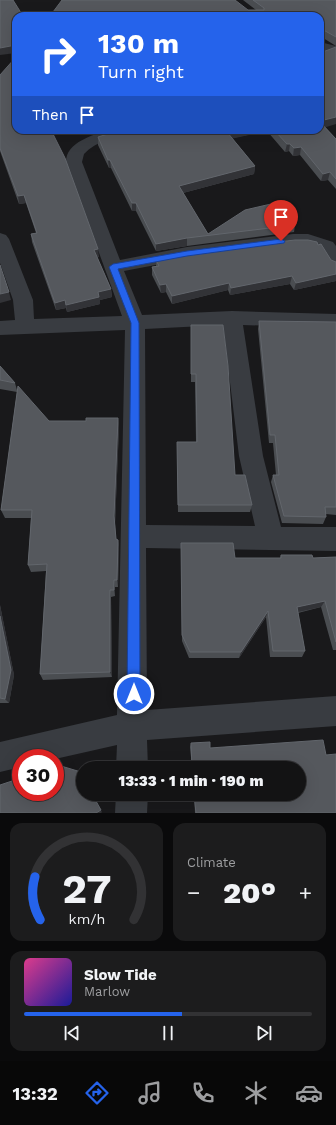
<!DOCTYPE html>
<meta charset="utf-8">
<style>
body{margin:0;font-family:"Work Sans",sans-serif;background:#1c1c1d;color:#f1f3f6;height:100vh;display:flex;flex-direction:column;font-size:15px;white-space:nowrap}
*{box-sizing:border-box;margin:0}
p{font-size:13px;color:#9d9ea0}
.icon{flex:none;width:22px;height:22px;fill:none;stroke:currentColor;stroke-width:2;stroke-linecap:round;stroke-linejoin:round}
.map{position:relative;height:813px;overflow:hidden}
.panel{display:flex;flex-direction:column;gap:10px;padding:10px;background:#0a0a0b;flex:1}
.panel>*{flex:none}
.banner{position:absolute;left:12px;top:12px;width:312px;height:122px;border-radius:12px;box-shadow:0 4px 16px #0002,0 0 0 1px #323234;background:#2563eb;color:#fff;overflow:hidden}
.speed{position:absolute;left:12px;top:749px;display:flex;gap:8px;font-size:20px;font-weight:700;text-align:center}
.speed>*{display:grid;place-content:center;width:52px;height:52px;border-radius:50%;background:#131314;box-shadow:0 4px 16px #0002,0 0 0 1px #323234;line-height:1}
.speed .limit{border:6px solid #d22;background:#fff;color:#111}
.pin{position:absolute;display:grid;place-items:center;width:34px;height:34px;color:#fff;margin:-41px -17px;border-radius:50% 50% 50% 0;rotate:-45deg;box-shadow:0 0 4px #0007}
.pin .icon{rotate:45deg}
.me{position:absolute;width:44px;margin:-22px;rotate:0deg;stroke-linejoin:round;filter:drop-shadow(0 0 3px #0008)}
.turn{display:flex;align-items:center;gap:14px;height:84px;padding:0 20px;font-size:18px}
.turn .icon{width:52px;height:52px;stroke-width:2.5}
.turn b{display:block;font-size:28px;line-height:34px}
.then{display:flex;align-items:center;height:38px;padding:0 20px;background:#0003;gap:8px;font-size:15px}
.big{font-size:30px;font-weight:800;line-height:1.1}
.panel .card{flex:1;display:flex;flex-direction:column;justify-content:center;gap:6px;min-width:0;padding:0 14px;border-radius:12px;background:#1c1c1d}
.panel .dial{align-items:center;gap:0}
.dial svg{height:104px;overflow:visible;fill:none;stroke:#323234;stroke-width:7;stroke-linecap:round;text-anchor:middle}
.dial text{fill:#f1f3f6;stroke:none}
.song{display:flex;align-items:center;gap:12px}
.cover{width:48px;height:48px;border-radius:6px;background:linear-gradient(135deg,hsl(330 70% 55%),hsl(240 70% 35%))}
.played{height:4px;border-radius:2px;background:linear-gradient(90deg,#2563eb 55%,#323234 55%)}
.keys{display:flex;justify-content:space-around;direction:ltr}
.heat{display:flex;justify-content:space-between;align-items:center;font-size:22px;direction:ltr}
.panel .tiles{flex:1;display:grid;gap:10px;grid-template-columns:1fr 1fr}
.card:last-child{grid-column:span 2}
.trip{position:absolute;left:76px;top:761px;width:230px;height:40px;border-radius:20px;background:#131314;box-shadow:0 4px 16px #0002,0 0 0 1px #323234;font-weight:800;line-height:40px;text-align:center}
.tab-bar{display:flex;height:64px;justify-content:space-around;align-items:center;background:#080808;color:#9d9ea0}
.tab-bar .icon{width:28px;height:28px}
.tab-bar .current{color:#2563eb}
.tab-bar b{font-size:18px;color:#f1f3f6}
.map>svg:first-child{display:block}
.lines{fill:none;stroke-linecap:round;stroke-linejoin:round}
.minor{fill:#393c41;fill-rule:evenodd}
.wall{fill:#4a4d51}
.shaded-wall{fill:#323337}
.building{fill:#55585d;stroke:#62666c}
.route{fill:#2563eb;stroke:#184099}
</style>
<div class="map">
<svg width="336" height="813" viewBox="0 0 336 813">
<rect width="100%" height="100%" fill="#19191b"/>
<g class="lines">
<g class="minor">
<polygon points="320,42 336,46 336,54 320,50"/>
<path d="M 109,130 L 135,130 L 132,133 C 115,137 96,141 84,154 L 82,162 L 120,260 L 187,247 L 293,234 L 308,234 L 333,242 L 336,246 L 336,269 L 330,267 L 320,250 L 307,246 L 293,246 L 187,259 L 124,271 L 142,315 L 232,311 L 336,314 L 336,328 L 243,325 L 263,456 L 281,527 L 336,527 L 336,551 L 146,548 L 147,710 L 336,696 L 336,726 L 147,740 L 148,768 L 116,768 L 117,745 L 55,759 L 55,758 L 21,758 L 21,767 L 0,772 L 0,742 L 117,715 L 125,330 L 0,335 L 0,321 L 15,320 L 13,300 L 0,263 L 0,233 L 6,235 L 9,239 L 33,300 L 34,319 L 122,316 L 66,162 C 66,142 93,135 109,130 ZM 223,325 L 239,456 L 255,526 L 146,525 L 145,329 Z"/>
<polygon points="116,794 148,794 147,813 115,813"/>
</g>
</g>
<g class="wall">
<polygon points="243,0 336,0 336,46 320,36 320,16 248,10 256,10"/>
<polygon points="0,75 16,130 71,130 53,134 99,257 97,257 111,289 112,297 100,300 100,304 67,312 66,308 56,310 32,242 31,234 36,233 26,203 19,204 0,151"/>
<polygon points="325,127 336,139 336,189 328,180 321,181 300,155 293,156 289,151 285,152 267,131 232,138 255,166 254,174 183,193 208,234 272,206 295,225 294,232 187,246 156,251 136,211 132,211 111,168 109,168 98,145 98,137 121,130 320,130"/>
<polygon points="163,258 331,260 336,262 336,281 294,290 290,284 230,295 228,290 172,304 166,292 161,293 152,275 152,267 156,266 156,260 163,259"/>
<polygon points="259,321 336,322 336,515 326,514 326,517 323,524 282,523 271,482 273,475 276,475 273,443 269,443 258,329"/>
<polygon points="191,325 235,475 252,505 250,512 178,512 177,442 196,442 195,382 191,382"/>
<polygon points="0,366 15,383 17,390 49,421 86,421 118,418 119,427 115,524 116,539 118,540 119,547 118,587 115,587 115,596 111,597 112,677 43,680 40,674 46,571 31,572 28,565 31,518 5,518 1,510 17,392 0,389"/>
<polygon points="181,543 235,558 280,558 281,555 313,558 336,557 336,650 333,650 321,607 298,613 305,651 302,657 270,657 266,617 239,658 189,658 182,641"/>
<polygon points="0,605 14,675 9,703 0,703"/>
<polygon points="191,743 210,748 326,755 336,813 195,813 194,794 299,794 299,768 192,768 190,747"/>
</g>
<g class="shaded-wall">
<polygon points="16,45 16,53 0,55 0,48"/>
<polygon points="336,117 336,124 320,129 320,121"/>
<polygon points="50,130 71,130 51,135"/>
<polygon points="93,130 104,130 93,134"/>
<polygon points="235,130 267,130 267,131 226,140 227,132"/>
<polygon points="287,144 290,144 289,151 285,152"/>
<polygon points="301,147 300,155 293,156 294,148"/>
<polygon points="108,160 110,160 111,168 109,168"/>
<polygon points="255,166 254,174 179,194 179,186"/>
<polygon points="330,172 328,180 321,181 323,174"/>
<polygon points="24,195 26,203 19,204 18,196"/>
<rect x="132" y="203" width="4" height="8"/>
<polygon points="187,238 187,246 156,251 156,244"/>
<polygon points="98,249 99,257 95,258 94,250"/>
<polygon points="336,274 336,281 294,290 296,283"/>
<polygon points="292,276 290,284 230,295 231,288"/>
<polygon points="229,283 228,290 172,304 172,296"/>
<polygon points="166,284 166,292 161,293 160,285"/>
<polygon points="111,289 112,297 100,300 100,304 67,312 66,305 98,292"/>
<polygon points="9,292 11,300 0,303 0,294"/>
<polygon points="65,300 66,308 56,310 55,303"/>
<polygon points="118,418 119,427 115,524 117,547 114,516"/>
<polygon points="118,540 119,547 118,587 117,580"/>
<polygon points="114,580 115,587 115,596 114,590"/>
<polygon points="110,590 111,597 112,677 110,672"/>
<polygon points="325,601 321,607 294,613 297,607"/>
<polygon points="0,605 14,675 9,703 5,699 0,616"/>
<polygon points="268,611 266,617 239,658 241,652"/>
<polygon points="92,794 102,812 101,813 96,813"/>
</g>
<g class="building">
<polygon points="0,0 13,0 23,16 16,16 16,45 0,48"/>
<polygon points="62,0 235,0 248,10 264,10 264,8 253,0 336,0 336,37 320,28 320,16 50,16"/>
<polygon points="336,47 336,117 320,121 320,53"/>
<polygon points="16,57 16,130 51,130 65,158 98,249 94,250 111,289 98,292 99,297 66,305 65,300 55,303 31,234 37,233 24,195 18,196 0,148 0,75"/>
<polygon points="320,122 336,139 336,179 330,172 323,174 301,147 294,148 290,144 287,144 274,130 320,130"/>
<polygon points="121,130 235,130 227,132 255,166 179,186 208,234 245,210 271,204 272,206 280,204 295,225 187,238 156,244 136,203 132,203 110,160 108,160 98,137"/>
<polygon points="295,240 308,240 317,242 318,245 321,244 331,260 336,262 336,274 296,283 292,276 231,288 229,283 172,296 166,284 160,285 152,267 159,266 156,260 164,259 163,258 187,253"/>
<polygon points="0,265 9,292 0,294"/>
<polygon points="259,321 336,322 336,507 325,507 326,517 284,516 273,475 279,475 275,435 270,435"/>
<polygon points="191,325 223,325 228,366 235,475 245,475 252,505 178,505 177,442 197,442 196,374 191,374"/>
<polygon points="0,366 15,383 0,380"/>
<polygon points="18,386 49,421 86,421 86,418 118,418 114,516 116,539 118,540 117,580 114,580 114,590 110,590 110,672 40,674 47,564 28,565 32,510 1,510"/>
<polygon points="181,543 233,543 235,558 281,558 281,555 312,555 313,558 336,557 336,642 325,601 297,607 305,651 273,651 268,611 241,652 190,652 182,635"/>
<polygon points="0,616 11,670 5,699 0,698"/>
<polygon points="323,740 326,755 336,754 336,813 196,813 194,794 299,794 299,768 192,768 191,743 210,742 210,748"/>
<polygon points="61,766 81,772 83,776 83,794 92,794 101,810 96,813 0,813 0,785 21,778 21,792 55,792 55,768"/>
</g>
<polygon class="route" points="281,239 285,241 284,243 187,256 118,269 139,323 140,694 138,698 134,700 129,698 127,694 131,323 109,267 113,264 187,251"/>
</svg>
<div class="speed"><div class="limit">30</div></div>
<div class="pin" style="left:281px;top:241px;background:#d93025"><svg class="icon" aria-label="arrive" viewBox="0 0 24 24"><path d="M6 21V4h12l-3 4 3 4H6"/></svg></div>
<svg class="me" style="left:134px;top:694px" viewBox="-20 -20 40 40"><circle r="17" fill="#2563eb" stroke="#fff" stroke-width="3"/><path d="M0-11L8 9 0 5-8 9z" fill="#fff"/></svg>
<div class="trip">13:33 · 1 min · 190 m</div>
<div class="banner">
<div class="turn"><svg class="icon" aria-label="right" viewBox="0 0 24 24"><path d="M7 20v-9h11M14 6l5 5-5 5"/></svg><div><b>130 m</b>Turn right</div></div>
<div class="then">Then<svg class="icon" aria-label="arrive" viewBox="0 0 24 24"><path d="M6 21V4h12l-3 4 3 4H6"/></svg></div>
</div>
</div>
<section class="panel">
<div class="tiles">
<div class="card dial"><svg viewBox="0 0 100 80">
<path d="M14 69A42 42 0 1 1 86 69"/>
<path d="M14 69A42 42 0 0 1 10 36" stroke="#2563eb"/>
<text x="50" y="56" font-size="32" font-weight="700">27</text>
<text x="50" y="72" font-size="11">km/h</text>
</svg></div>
<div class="card"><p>Climate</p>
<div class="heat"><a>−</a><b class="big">20°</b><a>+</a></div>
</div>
<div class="card">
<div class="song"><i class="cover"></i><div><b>Slow Tide</b><p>Marlow</p></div></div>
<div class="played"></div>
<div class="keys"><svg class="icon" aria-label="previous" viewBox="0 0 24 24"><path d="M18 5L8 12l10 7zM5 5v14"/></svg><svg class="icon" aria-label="pause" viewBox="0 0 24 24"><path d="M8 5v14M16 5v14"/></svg><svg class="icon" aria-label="next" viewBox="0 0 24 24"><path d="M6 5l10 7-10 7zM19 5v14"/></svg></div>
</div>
</div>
</section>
<nav class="tab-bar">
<b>13:32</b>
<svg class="icon current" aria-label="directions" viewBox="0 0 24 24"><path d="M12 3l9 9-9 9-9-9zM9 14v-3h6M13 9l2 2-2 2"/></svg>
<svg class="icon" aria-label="music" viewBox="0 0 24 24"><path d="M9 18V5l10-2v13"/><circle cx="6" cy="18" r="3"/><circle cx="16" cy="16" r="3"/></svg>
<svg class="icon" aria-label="phone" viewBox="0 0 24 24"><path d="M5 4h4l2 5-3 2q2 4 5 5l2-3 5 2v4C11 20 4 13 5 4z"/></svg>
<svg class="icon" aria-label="climate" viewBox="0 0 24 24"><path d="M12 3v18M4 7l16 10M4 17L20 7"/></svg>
<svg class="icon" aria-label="car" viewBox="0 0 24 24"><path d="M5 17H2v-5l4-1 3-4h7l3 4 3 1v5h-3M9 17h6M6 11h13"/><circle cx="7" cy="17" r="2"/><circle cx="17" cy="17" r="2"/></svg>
</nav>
